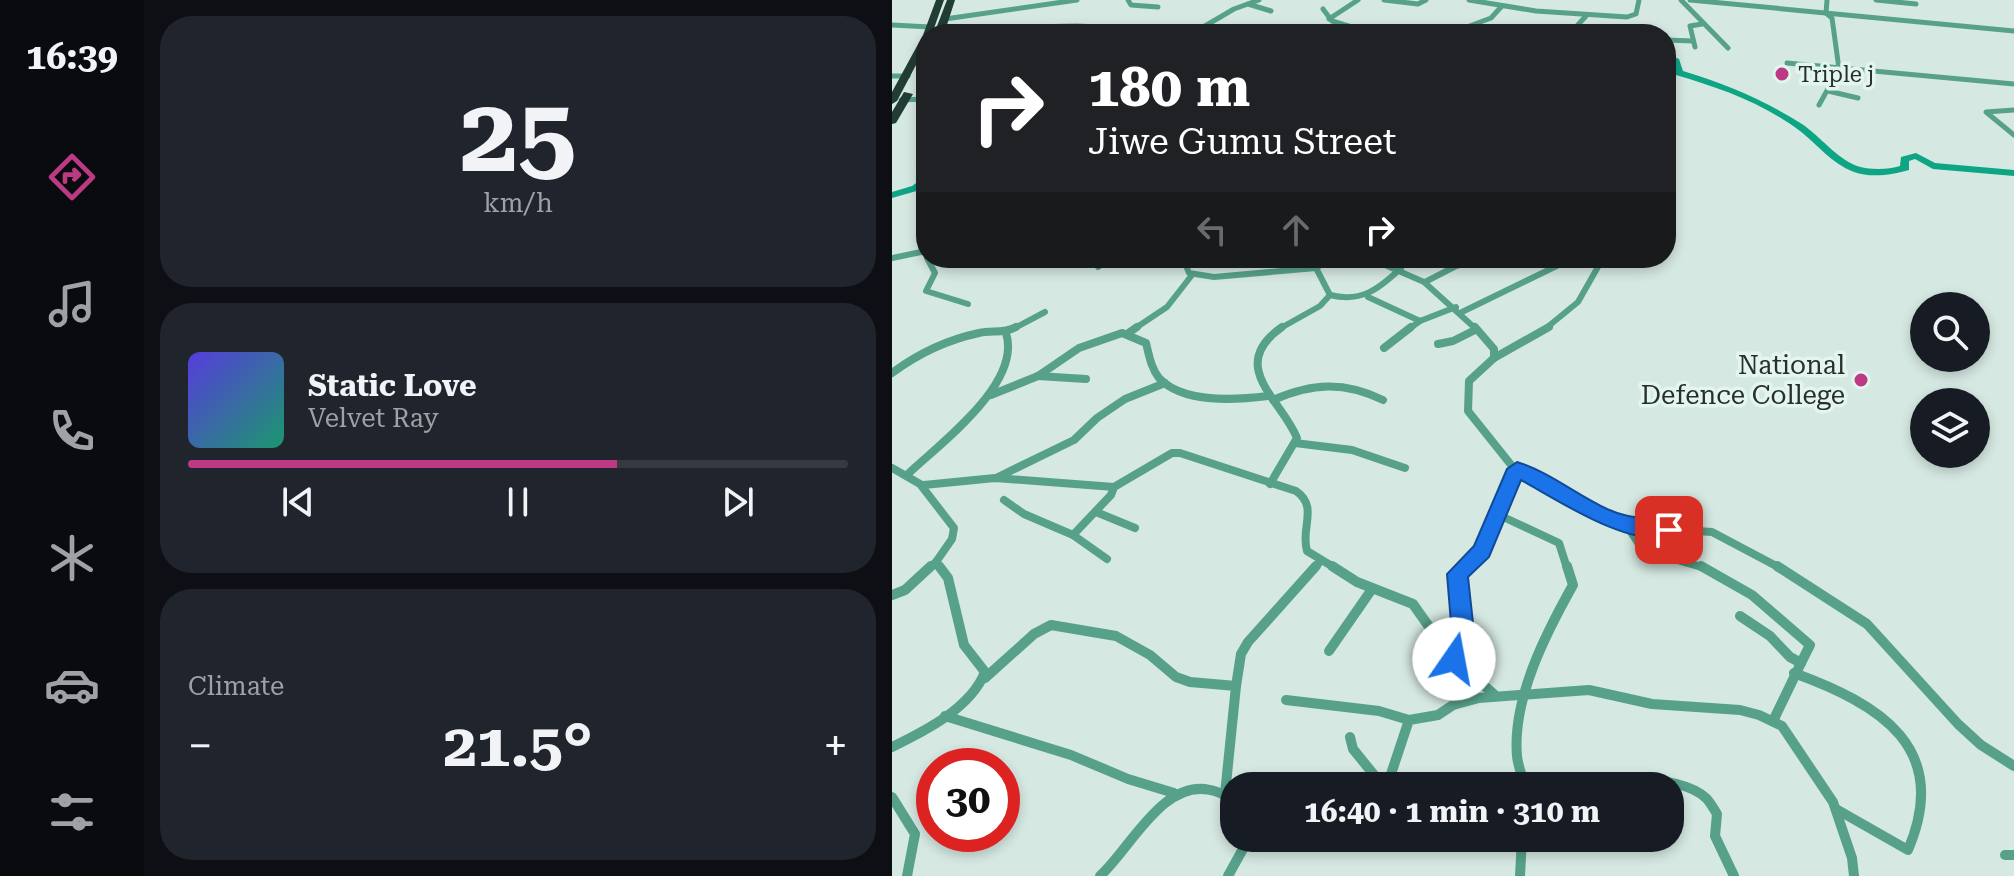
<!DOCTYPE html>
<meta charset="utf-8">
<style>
body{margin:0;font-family:"Roboto Serif",serif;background:#20242c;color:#f1f3f6;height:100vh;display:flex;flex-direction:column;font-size:30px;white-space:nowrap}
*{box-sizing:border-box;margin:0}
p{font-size:26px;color:#9ea1a6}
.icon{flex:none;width:44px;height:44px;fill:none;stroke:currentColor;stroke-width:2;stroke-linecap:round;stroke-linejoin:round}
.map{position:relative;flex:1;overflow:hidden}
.sheet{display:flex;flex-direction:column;gap:16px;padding:16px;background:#0d0f14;width:748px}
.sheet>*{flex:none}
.banner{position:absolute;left:24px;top:24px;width:760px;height:244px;border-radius:32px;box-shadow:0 4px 12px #0003;background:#202124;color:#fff;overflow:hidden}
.controls{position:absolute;left:1018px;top:292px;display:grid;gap:16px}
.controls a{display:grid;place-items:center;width:80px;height:80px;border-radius:50%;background:#171b24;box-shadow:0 4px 12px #0003;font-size:40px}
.speed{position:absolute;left:24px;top:748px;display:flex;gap:16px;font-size:40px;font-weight:700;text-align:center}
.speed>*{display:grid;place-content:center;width:104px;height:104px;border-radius:50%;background:#171b24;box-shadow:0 4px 12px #0003;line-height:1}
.speed .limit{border:12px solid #d22;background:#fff;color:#111}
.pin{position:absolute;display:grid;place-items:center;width:68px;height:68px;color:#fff;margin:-34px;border-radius:16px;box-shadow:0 4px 12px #0006}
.me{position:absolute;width:88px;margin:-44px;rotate:12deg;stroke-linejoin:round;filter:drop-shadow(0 0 6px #0008)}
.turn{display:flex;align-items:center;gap:28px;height:168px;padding:0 40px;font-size:36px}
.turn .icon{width:104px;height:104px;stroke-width:2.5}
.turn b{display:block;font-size:56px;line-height:68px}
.lanes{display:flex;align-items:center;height:76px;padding:0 40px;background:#0003;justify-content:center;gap:40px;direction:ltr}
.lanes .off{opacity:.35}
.big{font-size:60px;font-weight:700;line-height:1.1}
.sheet .tile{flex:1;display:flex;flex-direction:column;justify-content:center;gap:12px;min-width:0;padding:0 28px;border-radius:32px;background:#20242c}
.sheet .dial{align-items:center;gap:0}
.dial b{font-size:104px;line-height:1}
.song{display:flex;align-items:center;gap:24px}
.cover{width:96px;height:96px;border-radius:12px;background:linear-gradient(135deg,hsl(250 70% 55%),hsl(160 70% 35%))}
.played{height:8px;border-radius:4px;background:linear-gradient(90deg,#bb3a83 65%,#363941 65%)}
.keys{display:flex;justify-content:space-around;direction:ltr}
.heat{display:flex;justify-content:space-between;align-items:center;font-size:44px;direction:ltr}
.trip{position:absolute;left:328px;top:772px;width:464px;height:80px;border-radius:32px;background:#171b24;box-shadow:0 4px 12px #0003;font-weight:700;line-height:80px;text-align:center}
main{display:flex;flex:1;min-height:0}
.tab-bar{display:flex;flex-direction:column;width:144px;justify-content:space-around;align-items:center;background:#090b0e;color:#9ea1a6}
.tab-bar .icon{width:56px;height:56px}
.tab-bar .active{color:#bb3a83}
.tab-bar b{font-size:36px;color:#f1f3f6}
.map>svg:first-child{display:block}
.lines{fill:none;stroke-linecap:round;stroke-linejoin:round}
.river{fill:#0ea585;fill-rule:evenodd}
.street-far3{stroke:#57a18b;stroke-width:5}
.street-far2{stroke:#57a18b;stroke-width:6}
.street-far1{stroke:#57a18b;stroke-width:8}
.street{stroke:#57a18b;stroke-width:10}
.highway{fill:#213c34;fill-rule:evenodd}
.route{fill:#1a73e8;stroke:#114b97;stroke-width:2}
.poi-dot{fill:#bb3a83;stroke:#e3f5ef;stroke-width:3}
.labels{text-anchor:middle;stroke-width:7;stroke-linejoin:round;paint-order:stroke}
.far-poi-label{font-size:22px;fill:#282f2c;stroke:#e3f5ef;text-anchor:start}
.poi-label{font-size:26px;fill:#282f2c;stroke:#e3f5ef;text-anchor:end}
</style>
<main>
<nav class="tab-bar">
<b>16:39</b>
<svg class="icon active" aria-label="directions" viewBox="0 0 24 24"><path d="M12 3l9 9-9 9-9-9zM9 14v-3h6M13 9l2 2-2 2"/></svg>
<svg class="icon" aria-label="music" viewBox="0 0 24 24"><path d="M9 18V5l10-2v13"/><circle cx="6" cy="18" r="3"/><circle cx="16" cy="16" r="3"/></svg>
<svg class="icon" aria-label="phone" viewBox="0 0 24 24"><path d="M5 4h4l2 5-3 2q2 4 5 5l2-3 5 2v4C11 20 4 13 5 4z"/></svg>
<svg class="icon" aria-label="climate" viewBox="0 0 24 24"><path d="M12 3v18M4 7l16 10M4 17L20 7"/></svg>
<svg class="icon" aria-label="car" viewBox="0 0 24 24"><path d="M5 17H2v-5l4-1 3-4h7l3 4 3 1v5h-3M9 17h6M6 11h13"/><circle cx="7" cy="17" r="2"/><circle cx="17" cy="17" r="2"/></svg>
<svg class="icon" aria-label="filters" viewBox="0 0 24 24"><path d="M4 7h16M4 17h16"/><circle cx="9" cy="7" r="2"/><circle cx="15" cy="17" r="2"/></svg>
</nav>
<section class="sheet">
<div class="tile dial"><b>25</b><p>km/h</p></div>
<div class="tile">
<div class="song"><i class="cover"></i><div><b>Static Love</b><p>Velvet Ray</p></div></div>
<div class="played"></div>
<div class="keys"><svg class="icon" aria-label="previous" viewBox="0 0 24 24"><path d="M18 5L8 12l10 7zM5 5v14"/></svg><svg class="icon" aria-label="pause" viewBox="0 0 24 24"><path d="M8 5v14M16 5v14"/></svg><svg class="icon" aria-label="next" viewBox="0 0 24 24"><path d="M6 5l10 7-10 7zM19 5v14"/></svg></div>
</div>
<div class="tile"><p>Climate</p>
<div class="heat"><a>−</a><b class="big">21.5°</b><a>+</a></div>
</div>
</section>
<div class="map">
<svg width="1122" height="876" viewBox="0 0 1122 876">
<rect width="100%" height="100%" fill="#d5e8e1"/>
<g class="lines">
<g class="river">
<path d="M 774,53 L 787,59 L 791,71 C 834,84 872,100 910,124 C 929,137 943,157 965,166 C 976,170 996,170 1008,166 L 1009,157 L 1024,153 L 1043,163 L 1122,170 L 1122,176 L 1041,169 L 1023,159 L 1017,161 L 1017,170 C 1001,175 978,178 962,172 C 940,164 925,144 908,131 C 871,103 828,88 784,75 L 780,62 L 774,59 Z"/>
<polygon points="34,176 34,184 28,190 0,198 0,192 20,186"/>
</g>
<g class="street-far3">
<polyline points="236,0 239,5 266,7"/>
<polyline points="492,0 526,4 534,0"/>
<polyline points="577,0 644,11 735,17 744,14 747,0"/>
<polyline points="789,0 836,48"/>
<polyline points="798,0 1122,31"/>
<polyline points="984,0 1024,4"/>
<polyline points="356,4 379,11"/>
<polyline points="431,9 440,21 483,34"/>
<polyline points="53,19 185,0"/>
<polyline points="437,19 466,0"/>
<polyline points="0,25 38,27"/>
<polyline points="575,27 599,18 610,6"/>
<polyline points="49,29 184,26 381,34"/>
<polyline points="306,30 342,9 367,0"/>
<polyline points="642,34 683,28 694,16"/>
<polyline points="774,40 801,41"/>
<polyline points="803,47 798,26 810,24"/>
<polyline points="895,63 1122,84"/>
<polyline points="0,76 16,76"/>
<polyline points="936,91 966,98"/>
<polyline points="9,100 34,99"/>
<polyline points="927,105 947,69 940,18 934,13 935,0"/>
<polyline points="1122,110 1094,112 1122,135"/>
</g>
<g class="street-far2">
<polyline points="27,165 34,154"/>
<polyline points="0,258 34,251"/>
<polyline points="35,258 43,273 34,291 76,304"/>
<polyline points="291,258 297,273 322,277 424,268 440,258"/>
<polyline points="477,258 532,282 584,329"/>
<polyline points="640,258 644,260"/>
<polyline points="206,267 220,258"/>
<polyline points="533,282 564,266 593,258"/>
<path d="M 438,295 C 469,303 487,289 509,268"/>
<polyline points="476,297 528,321 564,307"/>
<polyline points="570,312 681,258"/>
<polyline points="121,329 153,312"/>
<polyline points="242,329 275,307 300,275"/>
<polyline points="387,329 428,306 438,295 424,268"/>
<polyline points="517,329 528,321"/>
<polyline points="653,329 686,302 711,258"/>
</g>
<g class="street-far1">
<polyline points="583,327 602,349 602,358 577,381 576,411 620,466 638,479 735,526 820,532 888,568"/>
<polyline points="235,334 245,327"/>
<polyline points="546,344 561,341 583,330"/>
<polyline points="492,348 519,327"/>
<polyline points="602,358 657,327"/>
<path d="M 0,373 C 27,353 54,340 87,333 C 101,330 111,334 124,327"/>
<polyline points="146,376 194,379"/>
<path d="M 99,395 L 146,376 L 187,348 L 230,333 L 254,343 C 257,355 259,368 267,378 C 291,404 344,400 376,396"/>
<path d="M 381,400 C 420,383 452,381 491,400"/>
<polyline points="403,443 460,450 513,468"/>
<polyline points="0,468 28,484 62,528 60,539 44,562 49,568"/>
<polyline points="625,469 611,496 607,515 667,543 675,568"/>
<path d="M 17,473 C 50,442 130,383 114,333"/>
<polyline points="104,478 182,440 205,418 233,399 273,383"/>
<path d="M 378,484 L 405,438 C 390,400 334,366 390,327"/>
<path d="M 32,485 L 103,478 L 222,487 L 280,453 L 288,453 L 404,491 C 427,507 408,528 415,551 L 443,568"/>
<polyline points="112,500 132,514 181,535 219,495 222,487"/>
<polyline points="204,512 243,528"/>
<polyline points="735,526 751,550 813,568"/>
<polyline points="181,535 215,559"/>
<polyline points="37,568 44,562"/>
<polyline points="422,568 429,561"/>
<polyline points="572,568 590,551 607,515"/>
</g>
<g class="street">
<polyline points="440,566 465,582 521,604 557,655 604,696"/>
<polyline points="809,566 860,595 918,645 909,663"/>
<polyline points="885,566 975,624 1066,724 1089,745 1122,766"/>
<polyline points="0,595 13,590 39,566"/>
<polyline points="848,616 878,636 898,657 909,663 881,721"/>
<polyline points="437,651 480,589"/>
<polyline points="557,655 570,623 566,574 574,566"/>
<path d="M 902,673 C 987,704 1060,747 1016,850 L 944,809"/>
<polyline points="93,678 142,634 159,625 224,636 258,655 284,677 298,682 344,686 333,794"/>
<polyline points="344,686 349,654 356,642 424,566"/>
<polyline points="394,700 487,711 517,720"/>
<polyline points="53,716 179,755 236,779 282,793"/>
<polyline points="458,737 461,749 491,786"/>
<path d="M 0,747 C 33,731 79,708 93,672 L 72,645 L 56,578 L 47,566"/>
<polyline points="495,786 517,720 546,715 561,705 587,698 697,690 760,704 848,710 867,715 890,726 941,802 960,858 962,876"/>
<path d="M 633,786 C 630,776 626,766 625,756 C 620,699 654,633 681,585 L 675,566"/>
<path d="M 661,786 C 699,779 783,770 814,798 C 818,802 822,809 825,814 L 823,836 L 842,876"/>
<polyline points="0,797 23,834 15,876"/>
<polyline points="456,838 460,838"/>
<polyline points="1113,855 1122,855"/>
<path d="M 208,876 C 238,849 271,779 318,790 C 326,791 334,796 342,799"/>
<polyline points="336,876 357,838"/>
<polyline points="628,876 630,838"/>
</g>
<g class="highway">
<polygon points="44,0 52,0 40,34 34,34 34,46 5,101 0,104 0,92 31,35"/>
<polygon points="55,0 63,0 52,34 42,34"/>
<polygon points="12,92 21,94 4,123 0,124 0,112"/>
</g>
</g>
<path class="route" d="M 625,462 C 657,472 685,495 715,509 C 738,520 761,517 784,524 L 787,530 L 784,536 C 740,550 667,501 629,480 L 597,557 L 576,577 L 581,623 L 570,652 L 573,659 L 570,666 L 562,669 L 549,662 L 546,655 L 559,623 L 555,574 L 582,546 L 615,469 Z"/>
<g class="poi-dot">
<circle cx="890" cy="74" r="8"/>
<circle cx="969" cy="380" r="8"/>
</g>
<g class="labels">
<g class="far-poi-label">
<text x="906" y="82">Triple j</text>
</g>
<g class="poi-label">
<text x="953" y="374">National<tspan x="953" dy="30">Defence College</tspan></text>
</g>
</g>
</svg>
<div class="controls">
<a><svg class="icon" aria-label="search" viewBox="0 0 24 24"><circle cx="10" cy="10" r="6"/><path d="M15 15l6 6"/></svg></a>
<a><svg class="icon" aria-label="layers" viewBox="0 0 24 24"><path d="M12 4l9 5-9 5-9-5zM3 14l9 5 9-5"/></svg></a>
</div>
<div class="speed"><div class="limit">30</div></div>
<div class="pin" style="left:777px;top:530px;background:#d93025"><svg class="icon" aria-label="arrive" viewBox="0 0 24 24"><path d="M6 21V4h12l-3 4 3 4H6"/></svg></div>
<svg class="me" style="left:562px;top:659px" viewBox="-20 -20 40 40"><circle r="19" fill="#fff"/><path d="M0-13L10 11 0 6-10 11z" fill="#1a73e8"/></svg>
<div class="trip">16:40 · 1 min · 310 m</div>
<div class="banner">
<div class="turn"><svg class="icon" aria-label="right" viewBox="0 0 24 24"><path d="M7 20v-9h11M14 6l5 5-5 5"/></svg><div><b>180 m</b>Jiwe Gumu Street</div></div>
<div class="lanes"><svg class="icon off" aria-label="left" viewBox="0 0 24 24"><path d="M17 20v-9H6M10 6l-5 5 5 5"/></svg><svg class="icon off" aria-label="ahead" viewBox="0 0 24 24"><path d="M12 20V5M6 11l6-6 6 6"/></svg><svg class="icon" aria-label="right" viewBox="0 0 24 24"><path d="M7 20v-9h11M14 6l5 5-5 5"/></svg></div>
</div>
</div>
</main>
